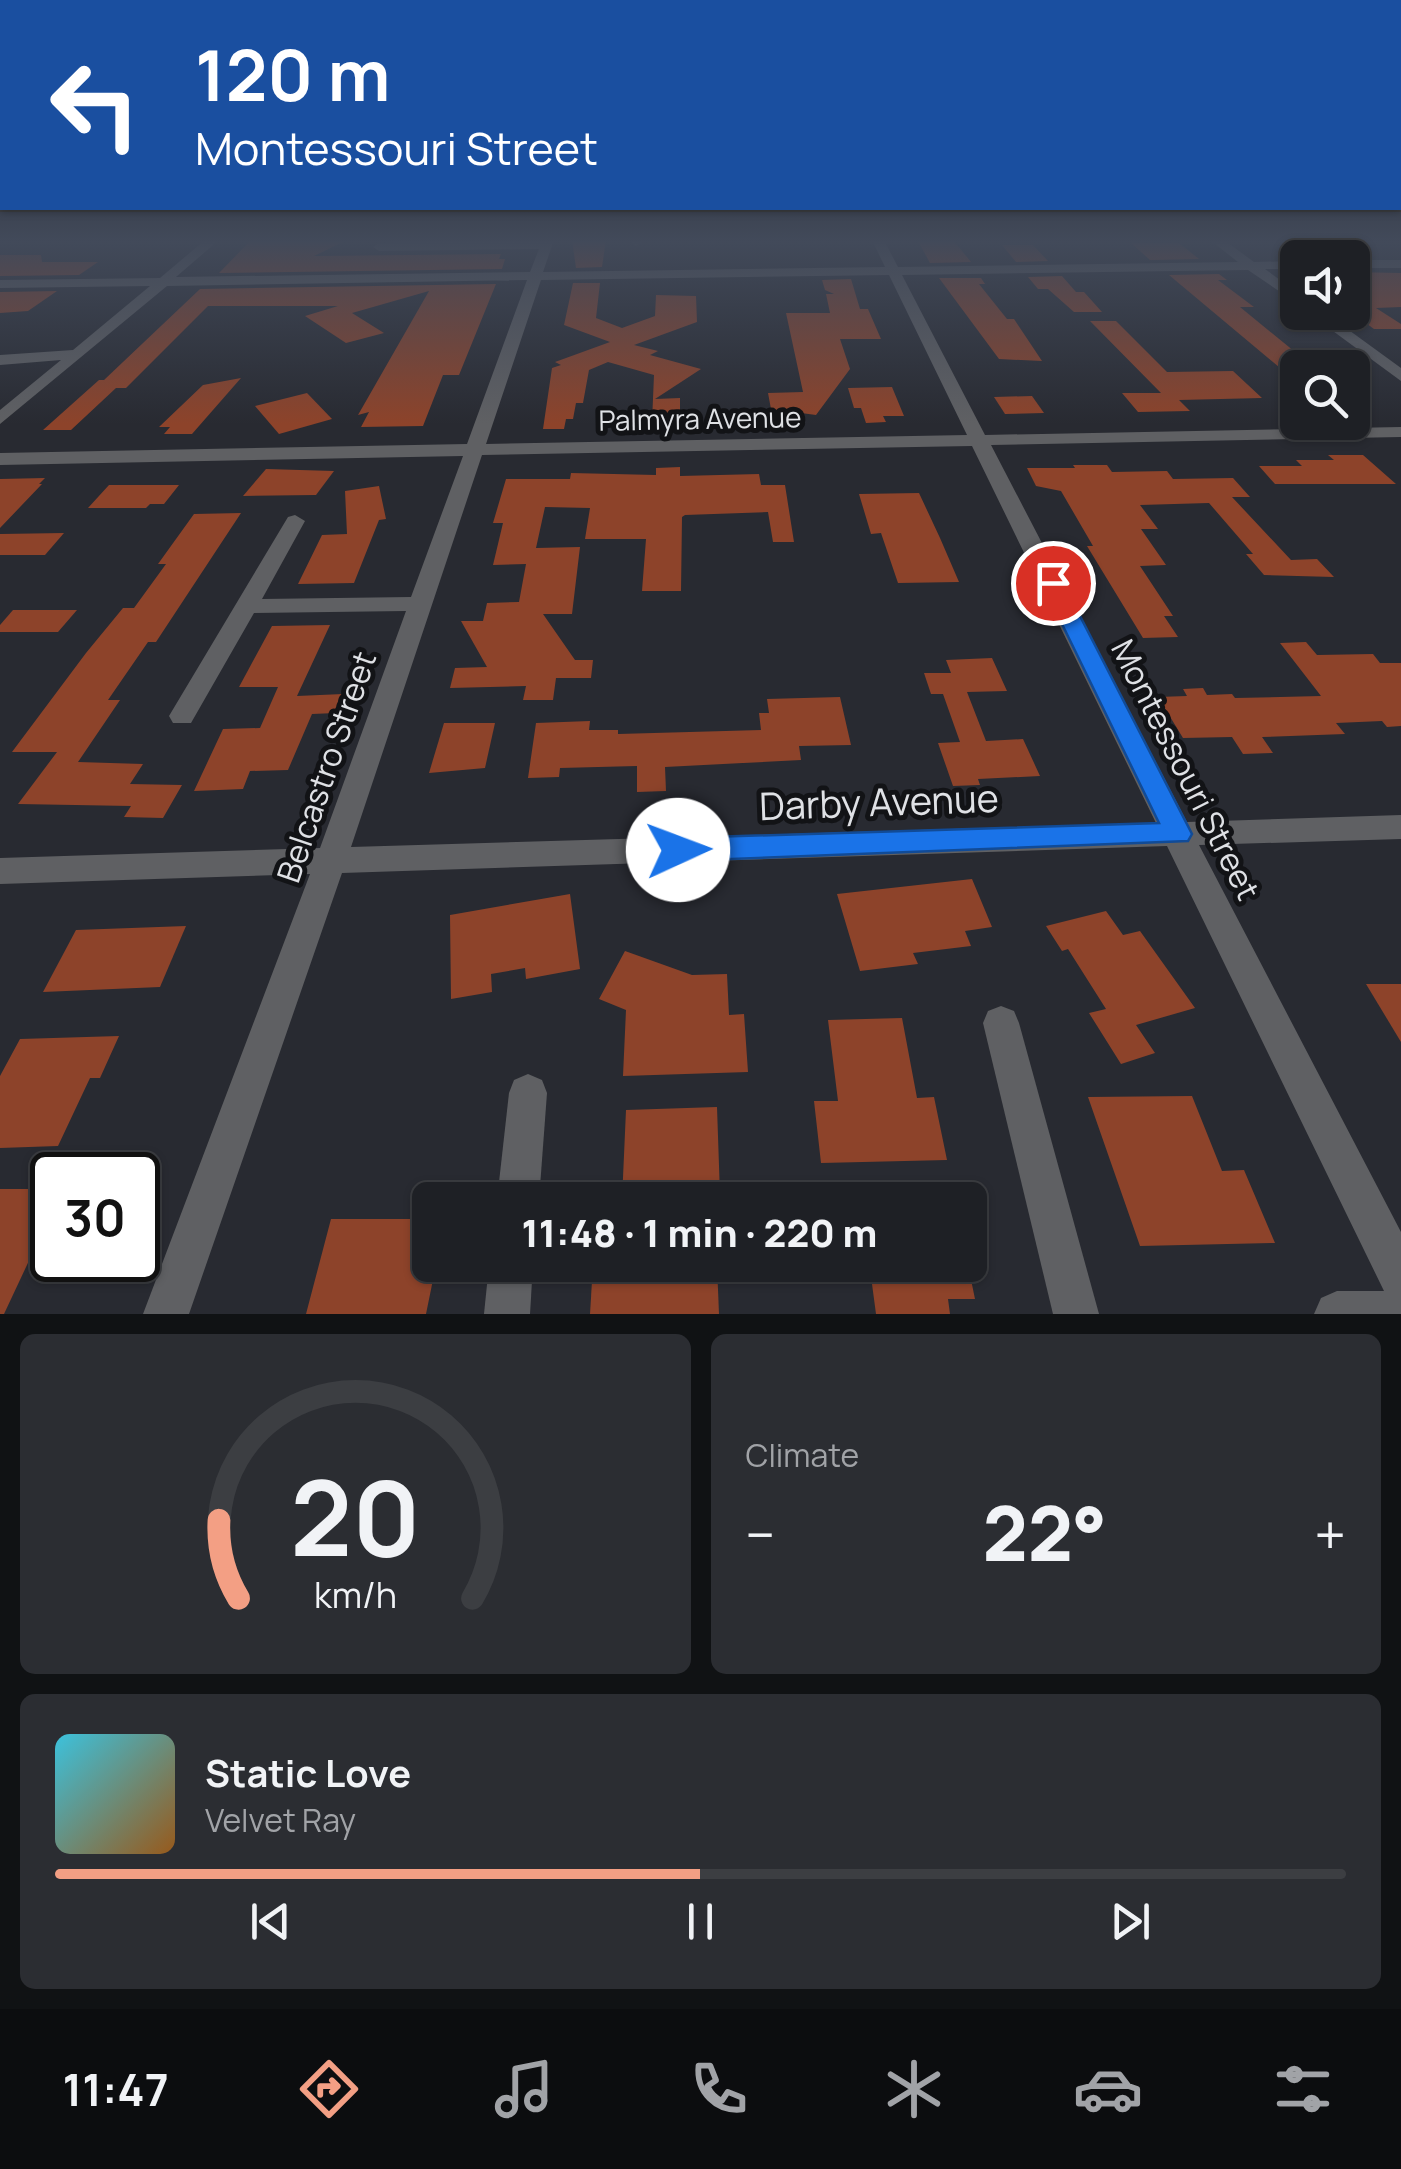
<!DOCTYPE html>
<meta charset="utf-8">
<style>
body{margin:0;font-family:Manrope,sans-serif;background:#2b2d32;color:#f1f3f6;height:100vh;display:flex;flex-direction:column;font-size:38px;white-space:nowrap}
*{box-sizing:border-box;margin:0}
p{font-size:32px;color:#a1a3a7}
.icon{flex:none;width:55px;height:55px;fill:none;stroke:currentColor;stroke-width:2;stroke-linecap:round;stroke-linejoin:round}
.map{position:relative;height:1314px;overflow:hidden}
.panel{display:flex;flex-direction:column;gap:20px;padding:20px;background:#101214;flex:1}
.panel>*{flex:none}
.top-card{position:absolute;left:0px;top:0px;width:1402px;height:210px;box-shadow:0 2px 8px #0004,0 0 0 2px #3c3e42;background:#1a4fa0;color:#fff;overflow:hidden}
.fabs{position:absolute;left:1280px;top:240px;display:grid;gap:20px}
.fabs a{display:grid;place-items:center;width:90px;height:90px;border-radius:15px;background:#1e2025;box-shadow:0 2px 8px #0004,0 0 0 2px #3c3e42;font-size:50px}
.speed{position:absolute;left:30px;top:1152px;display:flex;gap:20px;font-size:50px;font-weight:700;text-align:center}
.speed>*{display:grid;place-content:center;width:130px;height:130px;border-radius:50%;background:#1e2025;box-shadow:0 2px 8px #0004,0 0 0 2px #3c3e42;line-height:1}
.speed .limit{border:5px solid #111;border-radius:15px;background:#fff;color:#111}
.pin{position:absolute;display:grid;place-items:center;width:85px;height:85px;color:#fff;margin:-42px;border:5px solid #fff;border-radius:50%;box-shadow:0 2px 10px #0007}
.me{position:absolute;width:110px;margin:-55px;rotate:88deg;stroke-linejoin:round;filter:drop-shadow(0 0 8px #0008)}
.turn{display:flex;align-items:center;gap:35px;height:210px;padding:0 30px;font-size:45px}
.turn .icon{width:130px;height:130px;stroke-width:2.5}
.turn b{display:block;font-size:70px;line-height:85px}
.big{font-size:75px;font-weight:800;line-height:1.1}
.panel .widget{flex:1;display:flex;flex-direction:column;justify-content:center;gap:15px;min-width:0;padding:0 35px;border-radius:15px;background:#2b2d32}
.panel .dial{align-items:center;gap:0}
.dial svg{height:260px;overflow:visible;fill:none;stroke:#3c3e42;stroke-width:7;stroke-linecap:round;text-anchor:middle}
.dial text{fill:#f1f3f6;stroke:none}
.song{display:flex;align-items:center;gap:30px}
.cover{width:120px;height:120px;border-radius:15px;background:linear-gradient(135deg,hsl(190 70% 55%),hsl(30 70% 35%))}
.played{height:10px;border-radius:5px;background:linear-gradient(90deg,#f39f84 50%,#3c3e42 50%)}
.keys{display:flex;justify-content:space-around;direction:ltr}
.heat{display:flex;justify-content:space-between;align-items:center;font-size:55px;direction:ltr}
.panel .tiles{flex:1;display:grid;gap:20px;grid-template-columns:1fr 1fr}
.widget:last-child{grid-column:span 2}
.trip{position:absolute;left:412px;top:1182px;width:575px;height:100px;border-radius:15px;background:#1e2025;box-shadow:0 2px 8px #0004,0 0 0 2px #3c3e42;font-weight:800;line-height:100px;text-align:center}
.menu{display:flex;height:160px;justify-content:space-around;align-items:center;background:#0c0d0f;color:#a1a3a7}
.menu .icon{width:70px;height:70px}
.menu .current{color:#f39f84}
.menu b{font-size:45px;color:#f1f3f6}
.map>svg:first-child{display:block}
.building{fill:#8d432a}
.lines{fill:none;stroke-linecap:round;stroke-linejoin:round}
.minor{fill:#5f6063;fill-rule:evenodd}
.route{fill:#1a73e8;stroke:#114b97;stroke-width:2.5}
.labels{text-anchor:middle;stroke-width:10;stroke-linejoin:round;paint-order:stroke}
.far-street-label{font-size:28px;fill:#dfe1e5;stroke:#121316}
.street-label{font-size:32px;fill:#dfe1e5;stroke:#121316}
.near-street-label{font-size:38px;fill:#dfe1e5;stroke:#121316}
</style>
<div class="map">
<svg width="1401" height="1314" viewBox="0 0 1401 1314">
<rect width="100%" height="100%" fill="#282a31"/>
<g class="building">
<polygon points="251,240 347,240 314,256 501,254 499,259 505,259 502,269 219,273"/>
<polygon points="572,240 606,240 602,267 576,268"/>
<polygon points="953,240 971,262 930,263 918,241"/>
<polygon points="1131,243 1179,243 1199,259 1150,260"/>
<polygon points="1002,245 1033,245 1048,261 1016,262"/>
<polygon points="0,255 41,255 42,262 98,262 79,275 0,276"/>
<polygon points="1352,272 1401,273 1401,307 1376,308 1401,324 1401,329 1374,329 1352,313"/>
<polygon points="1219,274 1227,280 1218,280 1254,307 1240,307 1300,356 1296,356 1298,383 1169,275"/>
<polygon points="1062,276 1076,292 1084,292 1102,312 1074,312 1048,289 1038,289 1028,277"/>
<polygon points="939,278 981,278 985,284 979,284 1007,319 1014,319 1042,361 999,359"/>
<polygon points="851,279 860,309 868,309 881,339 840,339 850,369 816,415 771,409 768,393 803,392 786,313 830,313 826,294 834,294 825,290 822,280"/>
<polygon points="573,283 600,283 596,318 622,328 655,316 656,295 696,296 697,322 634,345 658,351 650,355 701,369 655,399 680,398 680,422 652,422 654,375 608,362 589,370 583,403 576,403 573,419 566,419 564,429 543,429 552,368 561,365 555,362 610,342 564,325"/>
<polygon points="496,284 459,375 443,375 423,426 361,427 369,412 358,415 429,291 352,313 384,333 346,343 305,316 338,306 208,306 126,388 116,388 71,430 43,430 99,380 104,380 200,289"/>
<polygon points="57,291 28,311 0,313 0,292"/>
<polygon points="1090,321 1116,321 1167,372 1233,371 1262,398 1179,400 1190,411 1138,412 1122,393 1161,393"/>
<polygon points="241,378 192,434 164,434 170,427 159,427 203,385"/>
<polygon points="892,387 904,416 883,416 886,422 866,423 861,408 854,408 848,388"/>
<polygon points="307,393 332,419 279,434 255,406"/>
<polygon points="1032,396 1044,413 1005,414 994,397"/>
<polygon points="1328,455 1363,455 1396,484 1275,484 1259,466 1302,466 1296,460 1334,460"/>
<polygon points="1073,465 1107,465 1112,472 1167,471 1173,479 1233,478 1250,497 1232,497 1291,560 1317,559 1334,577 1264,575 1246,554 1253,554 1209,503 1140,505 1158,529 1141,529 1166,565 1140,566 1173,616 1164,616 1178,637 1143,638 1087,546 1093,546 1061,491 1036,486 1027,468 1075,468"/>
<polygon points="680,467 680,476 759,474 761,485 785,485 794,542 773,542 768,512 685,515 682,517 681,591 642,591 646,539 585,539 590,508 545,507 536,548 580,547 572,614 543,614 575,660 593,660 591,678 556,678 553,700 523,700 526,686 450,688 455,668 487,667 461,621 483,621 487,603 519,602 526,564 493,565 503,523 493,523 506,479 570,479 571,473 656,475 656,468"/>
<polygon points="266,469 334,471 316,495 243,496"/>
<polygon points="45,478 39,484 42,484 0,528 0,479"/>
<polygon points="109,485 179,485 164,504 150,504 146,508 88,508"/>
<polygon points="379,486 386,519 379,520 354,583 298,584 322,535 347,534 345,491"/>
<polygon points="919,493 940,538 959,582 898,583 881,533 871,534 859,494"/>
<polygon points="241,513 156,642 148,642 108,700 120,700 78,762 143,764 130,784 182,785 163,818 124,817 131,806 18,804 57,752 12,752 86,653 123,608 134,608 166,564 158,564 194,514"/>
<polygon points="64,533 45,555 0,555 0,534"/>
<polygon points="13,610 77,610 58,632 0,632 0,625"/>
<polygon points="330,625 297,696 343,694 336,713 312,714 288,770 250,771 243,789 194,791 223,729 260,728 278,687 239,687 272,626"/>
<polygon points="1306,642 1317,655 1373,654 1380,663 1401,663 1401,726 1387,727 1382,721 1336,723 1345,734 1262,737 1273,753 1243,754 1232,737 1183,738 1158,697 1187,696 1183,689 1203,688 1207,695 1232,694 1235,698 1321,696 1280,643"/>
<polygon points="992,658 1007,691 967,692 986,741 1023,739 1040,776 978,779 980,785 953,786 938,743 960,742 943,694 931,694 924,673 951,673 946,660"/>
<polygon points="840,697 851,745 799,746 801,760 665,767 666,791 637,792 637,766 560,768 559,777 528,778 536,723 590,721 589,730 618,730 618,734 761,730 759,713 769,713 767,699"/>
<polygon points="444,723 495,723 485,768 429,773"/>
<polygon points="972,879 992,927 965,931 971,946 913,953 918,964 860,971 837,894"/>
<polygon points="570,894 580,969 526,979 525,968 491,974 492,992 451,999 450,915"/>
<polygon points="1106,911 1123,935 1140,931 1195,1008 1136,1025 1155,1053 1121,1064 1089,1013 1106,1009 1068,949 1062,951 1046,926"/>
<polygon points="186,926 160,987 43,992 76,930"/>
<polygon points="625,951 692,975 727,974 729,1015 744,1014 748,1072 623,1076 626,1010 599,999"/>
<polygon points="1366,984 1401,984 1401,1042"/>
<polygon points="902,1018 917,1098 934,1097 947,1160 821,1163 814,1101 838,1101 828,1020"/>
<polygon points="119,1036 100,1078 90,1078 58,1146 0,1148 0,1076 20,1039"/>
<polygon points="1192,1096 1222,1171 1244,1170 1275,1243 1140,1246 1088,1097"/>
<polygon points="717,1107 720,1195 715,1195 716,1200 622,1200 626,1110"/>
<polygon points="0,1189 52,1189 39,1218 49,1218 4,1314 0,1314"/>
<polygon points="331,1219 430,1219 430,1265 436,1265 426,1314 306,1314"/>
<polygon points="593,1265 717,1265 719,1314 590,1314"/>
<polygon points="850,1265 968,1265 975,1299 948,1299 950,1314 876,1314 872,1284 852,1283"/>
</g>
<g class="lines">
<g class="minor">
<path d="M 205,240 L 219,240 L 176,277 L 530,272 L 539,249 L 379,251 L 373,247 L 379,243 L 542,240 L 554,240 L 543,272 L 885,267 L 872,240 L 884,240 L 898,267 L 1238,262 L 1210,240 L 1224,240 L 1254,262 L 1298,261 L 1298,269 L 1265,269 L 1298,293 L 1298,304 L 1248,270 L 902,275 L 985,435 L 1401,427 L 1401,437 L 991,445 L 1187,822 L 1401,815 L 1401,839 L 1199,845 L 1401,1232 L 1401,1314 L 1314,1314 L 1321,1298 L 1337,1291 L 1384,1291 L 1167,846 L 342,873 L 189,1314 L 143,1314 L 310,874 L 0,884 L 0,858 L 320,848 L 406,611 L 254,613 L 191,723 L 173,723 L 169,716 L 288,517 L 295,515 L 305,521 L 262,599 L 411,597 L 463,456 L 0,465 L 0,453 L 467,444 L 527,280 L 167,286 L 0,424 L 0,410 L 61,360 L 0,365 L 0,355 L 73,350 L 150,286 L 0,288 L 0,280 L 160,278 ZM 889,275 L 967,435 L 486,444 L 541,280 ZM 972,446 L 1156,823 L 351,847 L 482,455 Z"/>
<polygon points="630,240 642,240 642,242 636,246"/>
<rect x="1352" y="260" width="49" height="8"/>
<polygon points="1307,312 1324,312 1401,368 1401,381"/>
<polygon points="1001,1006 1014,1011 1019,1023 1099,1314 1053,1314 983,1023 988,1011"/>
<polygon points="528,1074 542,1080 547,1093 539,1200 497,1200 509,1093 514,1080"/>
<polygon points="489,1265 533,1265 530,1314 484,1314"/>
</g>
</g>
<linearGradient id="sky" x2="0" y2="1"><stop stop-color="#16171b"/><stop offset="0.57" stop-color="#424a5a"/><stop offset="1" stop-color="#424a5a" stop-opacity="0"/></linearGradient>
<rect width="1401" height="424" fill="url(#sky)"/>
<polygon class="route" points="1053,577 1063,583 1192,834 1188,841 678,861 668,857 664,850 668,842 678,838 1159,823 1042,583"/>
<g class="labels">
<g class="far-street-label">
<text transform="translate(700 419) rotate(-1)" y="10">Palmyra Avenue</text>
</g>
<g class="street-label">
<text transform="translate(327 767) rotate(-71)" y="11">Belcastro Street</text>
<text transform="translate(1185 770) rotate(63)" y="11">Montessouri Street</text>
</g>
<g class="near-street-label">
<text transform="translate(879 803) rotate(-2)" y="13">Darby Avenue</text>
</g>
</g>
</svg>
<div class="fabs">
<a><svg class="icon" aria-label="sound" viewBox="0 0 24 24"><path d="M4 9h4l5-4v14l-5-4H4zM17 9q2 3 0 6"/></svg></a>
<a><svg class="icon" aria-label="search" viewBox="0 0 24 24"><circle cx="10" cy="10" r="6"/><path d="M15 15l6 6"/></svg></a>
</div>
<div class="speed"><div class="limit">30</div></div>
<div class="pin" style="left:1053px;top:583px;background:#d93025"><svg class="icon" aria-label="arrive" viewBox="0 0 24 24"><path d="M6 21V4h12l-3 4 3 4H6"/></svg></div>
<svg class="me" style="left:678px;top:850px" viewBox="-20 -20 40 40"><circle r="19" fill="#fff"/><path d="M0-13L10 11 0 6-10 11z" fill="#1a73e8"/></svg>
<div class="trip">11:48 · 1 min · 220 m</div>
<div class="top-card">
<div class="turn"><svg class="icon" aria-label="left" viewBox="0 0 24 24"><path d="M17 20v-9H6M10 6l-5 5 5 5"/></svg><div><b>120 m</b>Montessouri Street</div></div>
</div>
</div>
<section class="panel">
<div class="tiles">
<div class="widget dial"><svg viewBox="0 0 100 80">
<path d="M14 69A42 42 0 1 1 86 69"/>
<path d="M14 69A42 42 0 0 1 8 45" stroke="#f39f84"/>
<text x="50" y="56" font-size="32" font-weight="700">20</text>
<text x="50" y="72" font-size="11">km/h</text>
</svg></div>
<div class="widget"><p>Climate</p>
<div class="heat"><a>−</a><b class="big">22°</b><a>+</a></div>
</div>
<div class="widget">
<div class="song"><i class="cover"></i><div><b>Static Love</b><p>Velvet Ray</p></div></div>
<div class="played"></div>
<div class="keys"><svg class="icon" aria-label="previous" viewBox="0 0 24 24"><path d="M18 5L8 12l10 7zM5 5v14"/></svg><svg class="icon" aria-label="pause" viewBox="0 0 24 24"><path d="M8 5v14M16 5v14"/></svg><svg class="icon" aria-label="next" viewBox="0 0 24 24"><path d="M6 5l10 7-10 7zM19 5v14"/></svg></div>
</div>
</div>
</section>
<nav class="menu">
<b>11:47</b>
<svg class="icon current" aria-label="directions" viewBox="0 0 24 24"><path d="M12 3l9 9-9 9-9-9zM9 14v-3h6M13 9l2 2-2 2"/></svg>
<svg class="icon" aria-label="music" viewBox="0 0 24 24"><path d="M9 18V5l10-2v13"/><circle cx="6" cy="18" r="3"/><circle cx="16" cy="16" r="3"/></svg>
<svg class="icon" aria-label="phone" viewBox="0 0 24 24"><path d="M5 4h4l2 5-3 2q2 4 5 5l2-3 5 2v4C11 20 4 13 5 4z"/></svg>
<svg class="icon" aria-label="climate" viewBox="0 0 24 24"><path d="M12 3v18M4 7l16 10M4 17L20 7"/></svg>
<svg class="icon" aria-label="car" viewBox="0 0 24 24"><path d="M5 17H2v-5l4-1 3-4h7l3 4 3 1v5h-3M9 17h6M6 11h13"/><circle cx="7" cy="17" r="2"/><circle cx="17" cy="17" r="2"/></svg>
<svg class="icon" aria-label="filters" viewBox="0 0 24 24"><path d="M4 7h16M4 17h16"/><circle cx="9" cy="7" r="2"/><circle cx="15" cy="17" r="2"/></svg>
</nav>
